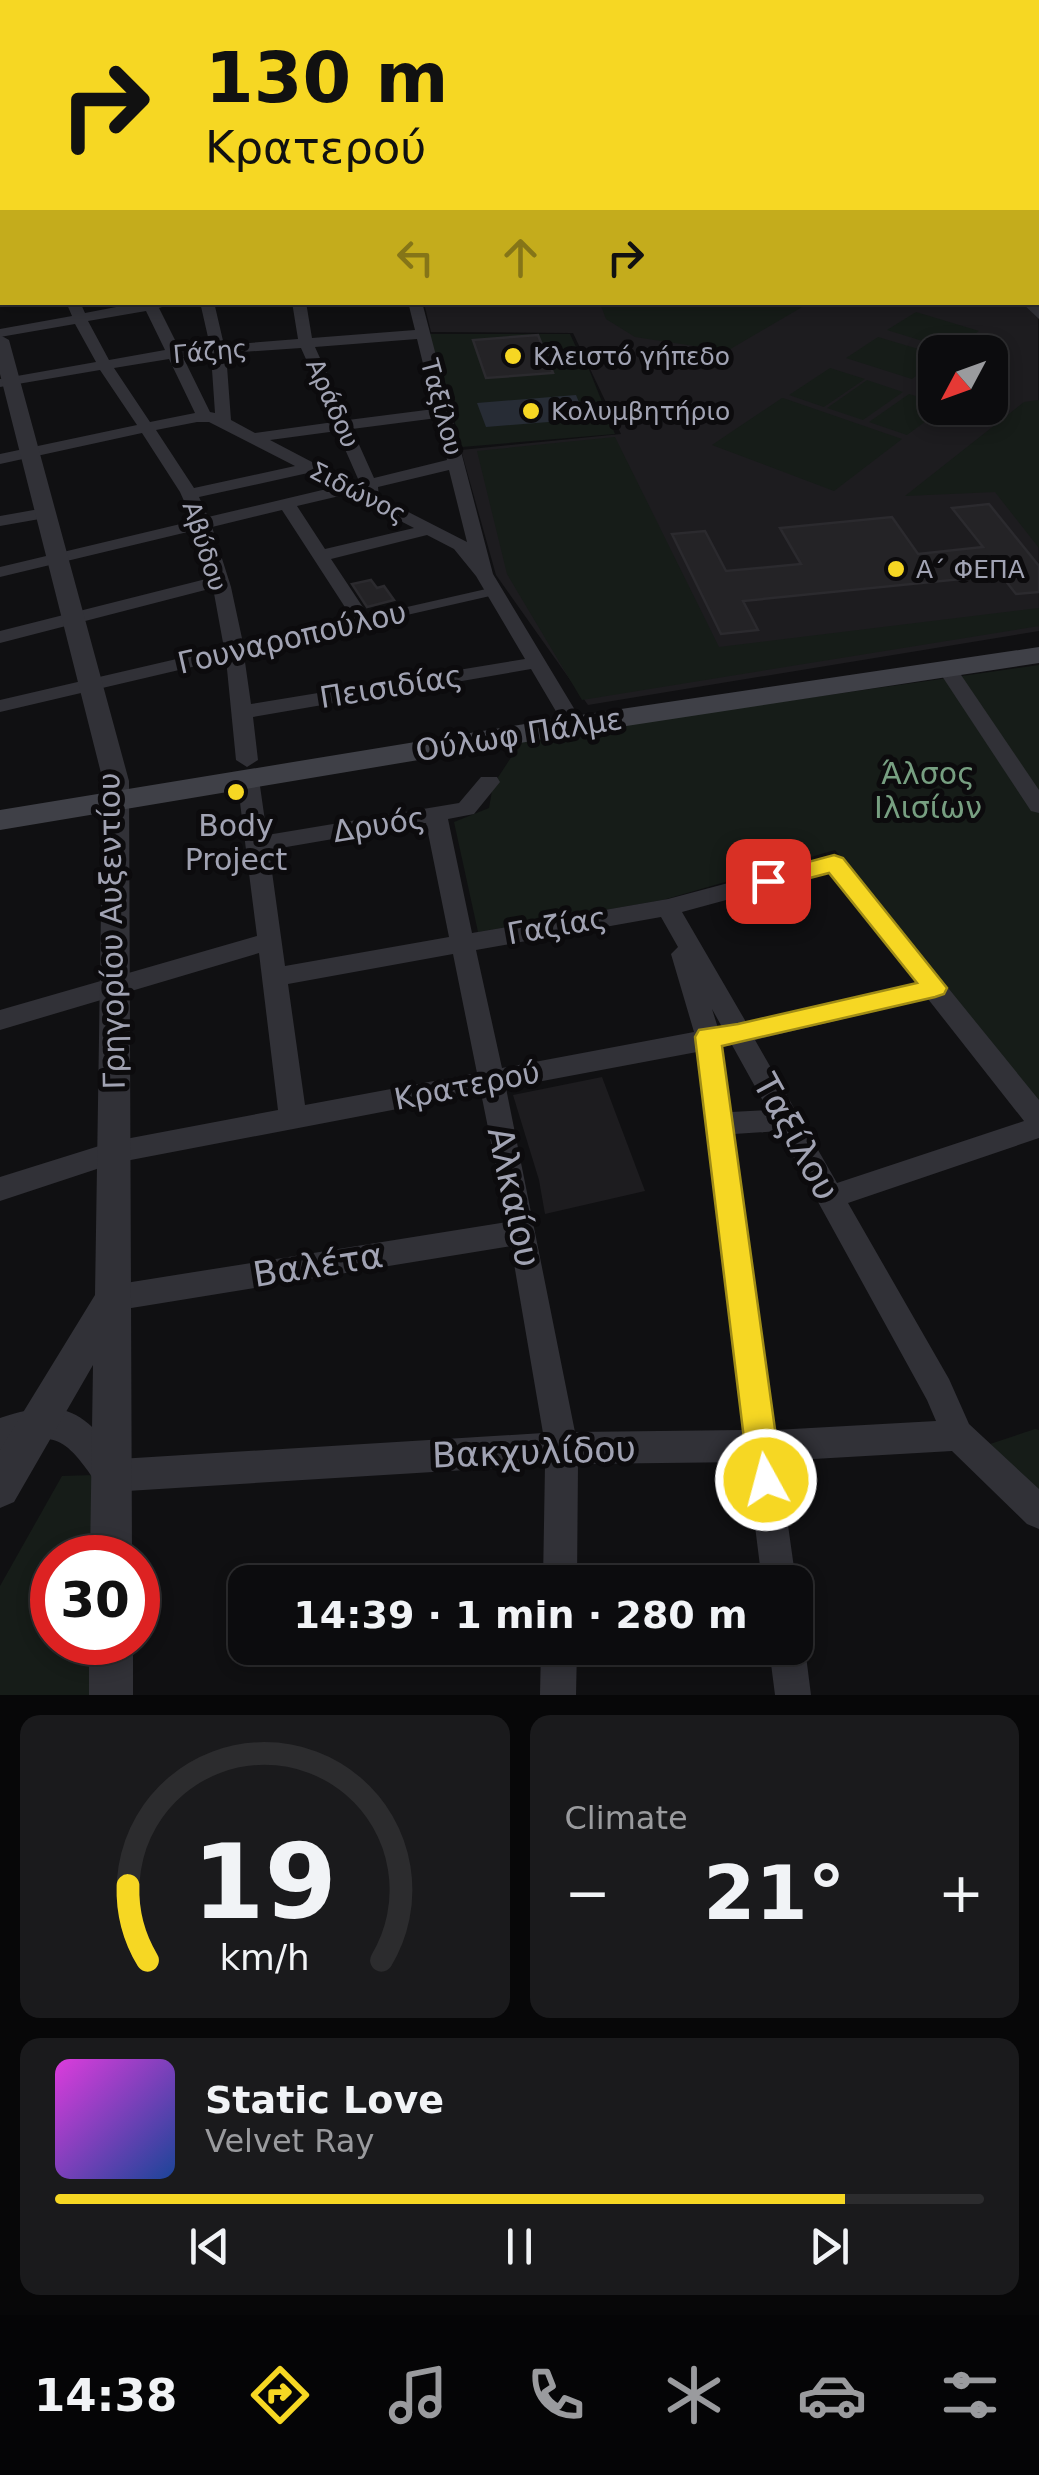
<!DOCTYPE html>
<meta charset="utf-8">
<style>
body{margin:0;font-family:"DejaVu Sans",sans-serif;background:#1a1a1c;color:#f1f3f6;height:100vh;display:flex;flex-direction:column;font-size:38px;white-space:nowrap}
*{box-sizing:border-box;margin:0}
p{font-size:32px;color:#9a9b9e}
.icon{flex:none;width:55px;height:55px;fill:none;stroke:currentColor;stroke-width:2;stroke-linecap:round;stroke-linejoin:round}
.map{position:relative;height:1695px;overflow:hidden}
.panel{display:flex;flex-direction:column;gap:20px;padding:20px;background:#070708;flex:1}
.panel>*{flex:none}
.banner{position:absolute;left:0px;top:0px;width:1040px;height:305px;box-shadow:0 5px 15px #0003,0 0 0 2px #2c2c2e;background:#f6d723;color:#111;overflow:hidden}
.needle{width:65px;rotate:229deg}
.controls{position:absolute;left:918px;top:335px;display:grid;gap:20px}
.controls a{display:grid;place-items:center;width:90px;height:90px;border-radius:20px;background:#0c0c0e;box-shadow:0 5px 15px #0003,0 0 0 2px #2c2c2e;font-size:50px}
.speed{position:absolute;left:30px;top:1535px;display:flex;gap:20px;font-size:50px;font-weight:700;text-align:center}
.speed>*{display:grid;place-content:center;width:130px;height:130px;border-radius:50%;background:#0c0c0e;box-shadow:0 5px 15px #0003,0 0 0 2px #2c2c2e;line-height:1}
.speed .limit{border:15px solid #d22;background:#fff;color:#111}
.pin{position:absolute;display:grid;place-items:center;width:85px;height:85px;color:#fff;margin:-42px;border-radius:20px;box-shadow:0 5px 15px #0006}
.me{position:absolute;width:110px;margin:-55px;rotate:353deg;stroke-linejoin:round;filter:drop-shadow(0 0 8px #0008)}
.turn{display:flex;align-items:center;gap:35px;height:210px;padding:0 40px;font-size:45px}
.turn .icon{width:130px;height:130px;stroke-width:2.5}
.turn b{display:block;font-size:70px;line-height:85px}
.lanes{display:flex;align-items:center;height:95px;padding:0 40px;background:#0003;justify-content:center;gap:50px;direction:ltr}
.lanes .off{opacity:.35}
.big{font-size:75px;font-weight:600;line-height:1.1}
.panel .tile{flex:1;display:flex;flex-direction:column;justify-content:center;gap:15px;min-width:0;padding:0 35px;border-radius:20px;background:#1a1a1c}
.panel .dial{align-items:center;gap:0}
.dial svg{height:260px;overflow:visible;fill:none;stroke:#2c2c2e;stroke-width:7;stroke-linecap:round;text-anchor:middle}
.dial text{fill:#f1f3f6;stroke:none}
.song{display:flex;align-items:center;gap:30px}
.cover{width:120px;height:120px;border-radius:15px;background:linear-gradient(135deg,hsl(300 70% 55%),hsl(220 70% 35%))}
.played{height:10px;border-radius:5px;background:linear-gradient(90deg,#f6d723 85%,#2c2c2e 85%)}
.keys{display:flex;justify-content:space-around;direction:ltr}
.heat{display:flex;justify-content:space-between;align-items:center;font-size:55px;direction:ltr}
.panel .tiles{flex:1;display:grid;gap:20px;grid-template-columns:1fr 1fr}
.tile:last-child{grid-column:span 2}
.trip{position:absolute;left:228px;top:1565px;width:585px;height:100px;border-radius:20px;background:#0c0c0e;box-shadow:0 5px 15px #0003,0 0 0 2px #2c2c2e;font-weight:600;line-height:100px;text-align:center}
.tabs{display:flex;height:160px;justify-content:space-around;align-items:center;background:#050506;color:#9a9b9e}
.tabs .icon{width:70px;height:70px}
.tabs .on{color:#f6d723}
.tabs b{font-size:45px;color:#f1f3f6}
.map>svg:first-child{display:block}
.built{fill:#1d1c1f;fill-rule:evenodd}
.green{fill:#161c18}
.water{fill:#272c35}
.building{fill:#242326;stroke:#2b2a2e;stroke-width:2.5}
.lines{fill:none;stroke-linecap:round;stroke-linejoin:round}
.pedestrian{fill:#313137;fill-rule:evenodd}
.minor{fill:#313137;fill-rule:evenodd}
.tertiary{fill:#313137;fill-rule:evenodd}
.secondary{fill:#3f4047;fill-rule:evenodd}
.route{fill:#f6d723;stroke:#a08c17;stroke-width:2.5}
.poi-dot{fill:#f6d723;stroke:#0c0b0d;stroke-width:4}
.labels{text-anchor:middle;stroke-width:10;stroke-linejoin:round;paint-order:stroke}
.far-street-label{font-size:25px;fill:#a1a3b3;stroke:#0c0b0d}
.far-poi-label{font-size:25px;fill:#a1a3b3;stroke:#0c0b0d;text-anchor:start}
.street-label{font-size:30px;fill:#a1a3b3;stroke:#0c0b0d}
.park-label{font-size:30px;fill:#779f81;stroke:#0c0b0d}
.poi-label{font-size:30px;fill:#a1a3b3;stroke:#0c0b0d}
.near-street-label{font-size:35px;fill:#a1a3b3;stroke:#0c0b0d}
</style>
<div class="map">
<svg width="1039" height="1695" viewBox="0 0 1039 1695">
<rect width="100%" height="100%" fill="#101012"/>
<g class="built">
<path d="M 1038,277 L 1039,631 L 588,705 L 496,575 L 461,450 L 621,434 L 573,333 L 431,332 L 424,303 L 1038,302 ZM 935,352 L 990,352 L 990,408 L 935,408 Z"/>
<polygon points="602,1077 645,1191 545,1214 539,1180 513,1095"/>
</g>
<g class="green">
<polygon points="600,303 600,302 809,303 727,351 635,337 606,319"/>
<polygon points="916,312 979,331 952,350 887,330"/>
<polygon points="429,334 570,334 576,347 580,347 615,434 462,447"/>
<polygon points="878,337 935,354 935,362 912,379 846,358"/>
<polygon points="830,368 865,379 824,407 789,395"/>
<polygon points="867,380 903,392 863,420 827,408"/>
<polygon points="909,394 935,402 935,408 944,408 907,435 869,422"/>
<polygon points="782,398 783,398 902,439 834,491 712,445"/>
<polygon points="1039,400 1039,548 995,492 905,496 1024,402"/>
<polygon points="615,437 719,647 1039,608 1039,626 582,700 507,574 477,451"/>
<polygon points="1039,665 1039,1108 835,850 663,900 478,932 454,822 489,808 493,785 512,756 505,741"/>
<polygon points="1035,1429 1039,1430 1039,1500 981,1447"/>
<polygon points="93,1475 94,1557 52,1558 52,1642 94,1643 94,1695 0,1695 0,1586 62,1476"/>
</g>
<polygon class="water" points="576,395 586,419 486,427 477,403"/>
<g class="building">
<polygon points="538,335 553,373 486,378 473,340"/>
<polygon points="989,504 1039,566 1039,592 1016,594 1001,575 743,601 758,630 721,634 672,534 705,531 726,571 801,564 780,528 892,517 918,554 983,547 952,508"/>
<polygon points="371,580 377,588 384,586 394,600 367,607 352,584"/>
</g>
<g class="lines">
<g class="pedestrian">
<rect x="0" y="109" width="2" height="4"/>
<rect x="0" y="133" width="2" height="4"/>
<rect x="1038" y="220" width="1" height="5"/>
<polygon points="495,587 501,591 499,594 363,625 357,621 363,617"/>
</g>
<g class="minor">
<polygon points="1,0 9,0 10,2 2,3"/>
<polygon points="366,0 459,0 460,2 365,2"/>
<polygon points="1038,13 1039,14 1039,20 1038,19"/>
<rect x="0" y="29" width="2" height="6"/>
<rect x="0" y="46" width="2" height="6"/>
<polygon points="1039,46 1039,53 1038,53 1038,47"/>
<rect x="0" y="73" width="2" height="6"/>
<rect x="1038" y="73" width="1" height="6"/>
<rect x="1038" y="94" width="1" height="7"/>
<rect x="0" y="97" width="2" height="6"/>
<rect x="0" y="143" width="2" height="10"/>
<rect x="1038" y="143" width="1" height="6"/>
<polygon points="0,178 2,179 2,185 0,186"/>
<polygon points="1038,183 1039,184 1039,192 1038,191"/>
<rect x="1038" y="208" width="1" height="8"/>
<rect x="0" y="222" width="2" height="8"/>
<path d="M 66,302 L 80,302 L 85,313 L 142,302 L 177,302 L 159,308 L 179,348 L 210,346 L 200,302 L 214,302 L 224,345 L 298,339 L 292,302 L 306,302 L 312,338 L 415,330 L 408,302 L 422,302 L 493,574 L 584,725 L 581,730 L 567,730 L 531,669 L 253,717 L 258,760 L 247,767 L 236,760 L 226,659 L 0,712 L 0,700 L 224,648 L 213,588 L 0,643 L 0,631 L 210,578 L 196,530 L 0,577 L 0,567 L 193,521 L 180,492 L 142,433 L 0,464 L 0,454 L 137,425 L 100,370 L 0,387 L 0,379 L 96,362 L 75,324 L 0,337 L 0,329 L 72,316 ZM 146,311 L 165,350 L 109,360 L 88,321 ZM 417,339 L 434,409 L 348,420 L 315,347 ZM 301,348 L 334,422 L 255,433 L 231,420 L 226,353 ZM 211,355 L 215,413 L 210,412 L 183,357 ZM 169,359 L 195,413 L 150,422 L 114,368 ZM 437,418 L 447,460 L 374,478 L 352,429 ZM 197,422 L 209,422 L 295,466 L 194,488 L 156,430 ZM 337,431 L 359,481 L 352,483 L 270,440 ZM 449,470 L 467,542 L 379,497 L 378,487 ZM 308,473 L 335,487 L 208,517 L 199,497 ZM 348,494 L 414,528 L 325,549 L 297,506 ZM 282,510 L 352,618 L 243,643 L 231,587 L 212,527 ZM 427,535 L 454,549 L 476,576 L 525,659 L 251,704 L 244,655 L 370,625 L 372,621 L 331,559 Z"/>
<polygon points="1021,302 1035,302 1039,307 1039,319"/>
<polygon points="45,508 54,513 51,517 0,526 0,516"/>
<polygon points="948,664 955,666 1039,790 1039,813 1031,811 938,670"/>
<path d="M 248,772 L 259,779 L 267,835 L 459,803 L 481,777 L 497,777 L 500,782 L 474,814 L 448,819 L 472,933 L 668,899 L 834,855 L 842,857 L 1039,1100 L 1039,1138 L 848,1203 L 949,1379 L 969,1424 L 1039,1489 L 1039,1529 L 1027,1524 L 952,1451 L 779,1461 L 796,1582 L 795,1585 L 762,1582 L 747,1462 L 578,1464 L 577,1582 L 543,1582 L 545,1465 L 111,1492 C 99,1487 95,1482 88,1471 C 59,1430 45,1434 0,1450 L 0,1418 C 61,1398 82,1408 119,1459 L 543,1433 L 511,1246 L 113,1311 L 102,1308 L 98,1298 L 102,1288 L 113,1285 L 507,1222 L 481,1093 L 115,1163 L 0,1201 L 0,1177 L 115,1141 L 278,1110 L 259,953 L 0,1030 L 0,1010 L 257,936 L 237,779 ZM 426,823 L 449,937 L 285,966 L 269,850 ZM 829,872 L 916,983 L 746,1022 L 682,912 ZM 661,917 L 678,947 L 671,954 L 694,1032 L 502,1068 L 476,950 ZM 453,954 L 477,1073 L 305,1105 L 288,984 ZM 928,999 L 1024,1121 L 837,1183 L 755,1040 ZM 712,1009 L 722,1027 L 718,1028 ZM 732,1045 L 768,1110 L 731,1112 L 722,1047 ZM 697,1052 L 743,1430 L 575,1432 L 506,1088 ZM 779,1131 L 927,1400 L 936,1421 L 775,1430 L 734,1134 Z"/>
<polygon points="795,1634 805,1648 811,1695 775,1695 769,1648 795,1648"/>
<polygon points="541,1648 577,1648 576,1695 540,1695"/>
</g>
<g class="tertiary">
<polygon points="2,264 2,275 0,276 0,265"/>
<polygon points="0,335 9,340 129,781 132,1558 90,1558 93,1365 14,1502 0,1508 0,1450 95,1295 103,781 0,374"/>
<rect x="89" y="1642" width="44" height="53"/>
</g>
<g class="secondary">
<polygon points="914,0 931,0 933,2 916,2"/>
<polygon points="1038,34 1039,35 1039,43 1038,42"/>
<polygon points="1039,647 1039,663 574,734 0,830 0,810 574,716"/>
</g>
</g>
<polygon class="route" points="834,855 843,858 947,988 944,994 935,997 722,1046 782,1480 777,1492 766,1496 754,1492 749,1480 695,1037 699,1030 738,1024 917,983 829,873 768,889 756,881 760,875"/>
<g class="poi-dot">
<circle cx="513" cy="356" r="10"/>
<circle cx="531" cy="411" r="10"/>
<circle cx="896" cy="569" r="10"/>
<circle cx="236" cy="792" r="10"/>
</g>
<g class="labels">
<g class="far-street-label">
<text transform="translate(210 351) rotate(-5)" y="9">Γάζης</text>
<text transform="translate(333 403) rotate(66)" y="9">Αράδου</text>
<text transform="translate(442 407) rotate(75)" y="9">Ταξίλου</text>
<text transform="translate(358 492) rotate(27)" y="9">Σιδώνος</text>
<text transform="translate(205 546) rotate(72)" y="9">Αβύδου</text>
</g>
<g class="far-poi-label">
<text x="533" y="365">Κλειστό γήπεδο</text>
<text x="551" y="420">Κολυμβητήριο</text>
<text x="916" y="578">Α΄ ΦΕΠΑ</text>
</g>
<g class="street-label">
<text transform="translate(292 638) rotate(-13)" y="10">Γουναροπούλου</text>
<text transform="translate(391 687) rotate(-9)" y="10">Πεισιδίας</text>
<text transform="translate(519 735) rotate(-9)" y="10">Ούλωφ Πάλμε</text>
<text transform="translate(379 825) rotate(-9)" y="10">Δρυός</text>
<text transform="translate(557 926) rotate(-10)" y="10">Γαζίας</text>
<text transform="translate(112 931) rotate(-91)" y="10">Γρηγορίου Αυξεντίου</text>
<text transform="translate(467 1086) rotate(-11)" y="10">Κρατερού</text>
</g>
<g class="park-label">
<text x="928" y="784">Άλσος<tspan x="928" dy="34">Ιλισίων</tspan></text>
</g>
<g class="poi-label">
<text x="236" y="836">Body<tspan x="236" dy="34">Project</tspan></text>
</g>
<g class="near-street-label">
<text transform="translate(796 1137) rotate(61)" y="12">Ταξίλου</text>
<text transform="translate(514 1197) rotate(78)" y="12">Αλκαίου</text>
<text transform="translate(318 1265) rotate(-9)" y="12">Βαλέτα</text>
<text transform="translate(534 1452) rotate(-2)" y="12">Βακχυλίδου</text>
</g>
</g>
</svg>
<div class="controls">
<a><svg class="needle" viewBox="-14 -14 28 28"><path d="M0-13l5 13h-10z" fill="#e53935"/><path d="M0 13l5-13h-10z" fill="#9a9b9e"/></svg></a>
</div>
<div class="speed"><div class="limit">30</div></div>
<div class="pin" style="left:768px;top:881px;background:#d93025"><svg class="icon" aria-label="arrive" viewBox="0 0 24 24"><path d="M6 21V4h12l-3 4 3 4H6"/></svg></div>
<svg class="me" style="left:766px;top:1480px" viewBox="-20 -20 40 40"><circle r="17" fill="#f6d723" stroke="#fff" stroke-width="3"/><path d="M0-11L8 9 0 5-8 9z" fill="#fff"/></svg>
<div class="trip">14:39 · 1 min · 280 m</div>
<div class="banner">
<div class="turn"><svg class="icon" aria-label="right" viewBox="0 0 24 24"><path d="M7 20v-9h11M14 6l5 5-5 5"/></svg><div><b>130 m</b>Κρατερού</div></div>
<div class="lanes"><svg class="icon off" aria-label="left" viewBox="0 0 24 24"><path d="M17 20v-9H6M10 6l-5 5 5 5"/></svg><svg class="icon off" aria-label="ahead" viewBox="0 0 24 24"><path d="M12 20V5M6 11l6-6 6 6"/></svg><svg class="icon" aria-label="right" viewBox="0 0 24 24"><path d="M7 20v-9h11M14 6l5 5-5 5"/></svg></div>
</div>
</div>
<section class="panel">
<div class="tiles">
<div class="tile dial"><svg viewBox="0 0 100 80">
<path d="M14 69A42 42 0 1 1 86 69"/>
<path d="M14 69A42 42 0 0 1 8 46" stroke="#f6d723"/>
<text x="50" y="56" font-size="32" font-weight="700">19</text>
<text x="50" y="72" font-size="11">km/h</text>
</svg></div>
<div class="tile"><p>Climate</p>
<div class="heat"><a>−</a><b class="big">21°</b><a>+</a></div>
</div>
<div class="tile">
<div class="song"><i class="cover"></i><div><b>Static Love</b><p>Velvet Ray</p></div></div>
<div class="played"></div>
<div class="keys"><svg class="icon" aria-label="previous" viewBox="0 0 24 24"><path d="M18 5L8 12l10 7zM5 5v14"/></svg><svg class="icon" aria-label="pause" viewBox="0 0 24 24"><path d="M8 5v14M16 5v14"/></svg><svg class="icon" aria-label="next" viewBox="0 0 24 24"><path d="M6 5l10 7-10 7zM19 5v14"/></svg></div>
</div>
</div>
</section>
<nav class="tabs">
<b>14:38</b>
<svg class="icon on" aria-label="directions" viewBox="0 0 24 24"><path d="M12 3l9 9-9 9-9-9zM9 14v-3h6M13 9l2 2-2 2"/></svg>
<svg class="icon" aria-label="music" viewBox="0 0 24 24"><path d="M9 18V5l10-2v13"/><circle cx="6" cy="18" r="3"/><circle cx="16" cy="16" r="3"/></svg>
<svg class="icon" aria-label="phone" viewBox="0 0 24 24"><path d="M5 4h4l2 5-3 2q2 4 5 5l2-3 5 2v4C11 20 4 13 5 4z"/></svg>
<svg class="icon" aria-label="climate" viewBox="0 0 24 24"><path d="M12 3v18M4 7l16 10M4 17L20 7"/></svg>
<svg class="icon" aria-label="car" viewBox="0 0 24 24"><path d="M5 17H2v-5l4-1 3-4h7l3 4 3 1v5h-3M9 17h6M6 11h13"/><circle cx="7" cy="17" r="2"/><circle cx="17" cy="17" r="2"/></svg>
<svg class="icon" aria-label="filters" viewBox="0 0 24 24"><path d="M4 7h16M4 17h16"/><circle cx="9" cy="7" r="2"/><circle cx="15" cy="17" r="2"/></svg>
</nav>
